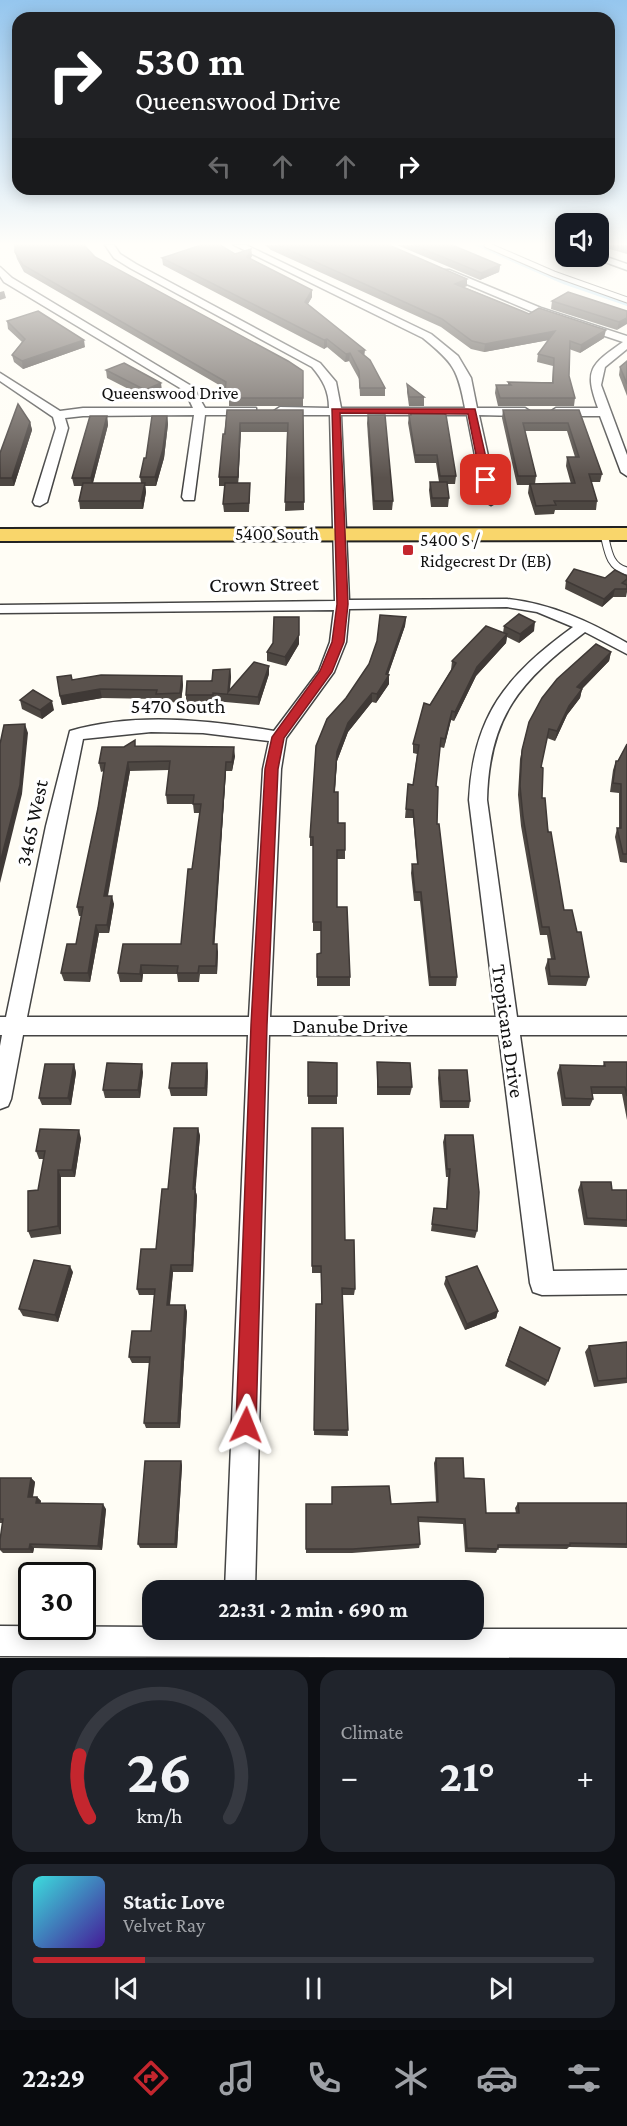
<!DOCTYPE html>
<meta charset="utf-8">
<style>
body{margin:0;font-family:"Crimson Pro",serif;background:#20242c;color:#f1f3f6;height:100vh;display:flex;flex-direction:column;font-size:22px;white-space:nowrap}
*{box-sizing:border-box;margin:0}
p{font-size:20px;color:#9ea1a6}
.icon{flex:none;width:33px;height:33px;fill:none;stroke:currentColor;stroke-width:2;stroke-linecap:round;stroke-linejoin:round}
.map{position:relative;height:1658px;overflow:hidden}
.details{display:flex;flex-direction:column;gap:12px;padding:12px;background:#0d0f14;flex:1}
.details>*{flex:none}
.top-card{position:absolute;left:12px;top:12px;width:603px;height:183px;border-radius:18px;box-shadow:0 3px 15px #0003;background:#202124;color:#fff;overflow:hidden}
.buttons{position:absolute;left:555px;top:213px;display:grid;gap:12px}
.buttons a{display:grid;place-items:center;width:54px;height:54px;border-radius:12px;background:#171b24;box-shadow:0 3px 15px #0003;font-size:30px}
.speed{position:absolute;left:18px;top:1562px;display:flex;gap:12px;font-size:30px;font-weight:700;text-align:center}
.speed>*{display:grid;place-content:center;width:78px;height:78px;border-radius:50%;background:#171b24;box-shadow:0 3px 15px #0003;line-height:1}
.speed .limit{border:3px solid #111;border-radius:9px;background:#fff;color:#111}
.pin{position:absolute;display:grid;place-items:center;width:51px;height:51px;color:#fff;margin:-26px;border-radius:12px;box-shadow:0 3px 9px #0006}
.me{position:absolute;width:66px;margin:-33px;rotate:2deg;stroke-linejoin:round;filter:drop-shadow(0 0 4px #0008)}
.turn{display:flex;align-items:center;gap:21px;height:126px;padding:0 24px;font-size:27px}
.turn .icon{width:78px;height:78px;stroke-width:2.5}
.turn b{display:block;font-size:42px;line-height:51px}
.lanes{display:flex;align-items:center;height:57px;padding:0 24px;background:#0003;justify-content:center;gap:30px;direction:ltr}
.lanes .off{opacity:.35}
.big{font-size:45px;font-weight:700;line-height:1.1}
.details .widget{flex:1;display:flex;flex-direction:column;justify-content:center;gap:9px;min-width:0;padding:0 21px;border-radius:18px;background:#20242c}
.details .dial{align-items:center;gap:0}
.dial svg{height:156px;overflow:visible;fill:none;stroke:#363941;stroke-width:7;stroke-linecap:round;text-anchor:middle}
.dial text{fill:#f1f3f6;stroke:none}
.song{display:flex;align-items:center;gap:18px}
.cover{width:72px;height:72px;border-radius:9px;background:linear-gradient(135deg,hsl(180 70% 55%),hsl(260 70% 35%))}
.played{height:6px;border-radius:3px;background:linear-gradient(90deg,#c4262e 20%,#363941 20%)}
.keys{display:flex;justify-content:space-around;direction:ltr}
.heat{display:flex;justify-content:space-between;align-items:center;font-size:33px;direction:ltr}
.details .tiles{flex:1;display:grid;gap:12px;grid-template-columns:1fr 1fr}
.widget:last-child{grid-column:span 2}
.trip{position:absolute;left:142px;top:1580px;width:342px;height:60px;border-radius:18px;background:#171b24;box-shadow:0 3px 15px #0003;font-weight:700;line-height:60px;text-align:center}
.tab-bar{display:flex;height:96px;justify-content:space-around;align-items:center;background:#090b0e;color:#9ea1a6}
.tab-bar .icon{width:42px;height:42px}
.tab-bar .current{color:#c4262e}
.tab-bar b{font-size:27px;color:#f1f3f6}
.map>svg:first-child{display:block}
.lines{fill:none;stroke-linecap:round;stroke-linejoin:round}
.canal{fill:#b9e0f7;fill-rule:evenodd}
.service-far1-casing{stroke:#444;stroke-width:7}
.service-casing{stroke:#444;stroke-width:9}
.minor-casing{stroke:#444;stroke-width:3}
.primary-casing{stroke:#222;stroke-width:4}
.service-far1{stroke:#fff;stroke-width:5}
.service{stroke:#fff;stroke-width:7}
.minor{fill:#fff;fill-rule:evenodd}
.primary{fill:#f9d66b;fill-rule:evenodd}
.wall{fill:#4d4742;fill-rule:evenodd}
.shaded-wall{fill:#3f3936}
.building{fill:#5a524d;stroke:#3f3936;stroke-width:1.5}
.route{fill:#c4262e;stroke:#7f191e;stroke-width:1.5}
.poi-dot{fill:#c4262e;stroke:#fff;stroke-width:2}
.labels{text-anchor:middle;stroke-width:6;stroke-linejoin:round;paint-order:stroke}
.far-street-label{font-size:18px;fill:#111;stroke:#fff}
.far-poi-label{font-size:18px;fill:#111;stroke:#fff;text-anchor:start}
.street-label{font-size:21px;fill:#111;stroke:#fff}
</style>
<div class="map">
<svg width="627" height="1658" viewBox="0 0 627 1658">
<rect width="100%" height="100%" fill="#fffdf5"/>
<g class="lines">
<polygon class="canal" points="474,245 487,245 571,280 627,300 627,306 563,284"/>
<g class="service-far1-casing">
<polyline id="service-far1" points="487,245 554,274 627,300"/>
</g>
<g class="service-casing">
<path id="service" d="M 604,534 C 608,550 609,567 627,571"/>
</g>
<g class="minor-casing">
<g id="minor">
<path d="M 105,245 L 114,245 L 120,254 L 136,264 L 320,363 L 336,382 L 341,408 L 465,408 C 458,370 454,363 423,338 L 234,245 L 246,245 L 431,334 L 458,356 L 471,378 L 477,408 L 525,408 L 531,412 L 525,416 L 479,415 L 498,501 L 491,505 L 484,501 L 467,415 L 341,415 L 349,600 L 507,599 C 552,604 588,621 627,643 L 627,654 L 585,632 C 520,681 489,716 487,800 L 517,1017 L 627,1017 L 627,1035 L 520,1035 L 553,1271 L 627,1270 L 627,1294 L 542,1295 L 533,1292 L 530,1283 L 499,1035 L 269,1035 L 255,1590 L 225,1590 L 248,1035 L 23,1035 L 11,1099 L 8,1106 L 0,1109 L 0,1046 L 2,1035 L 0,1035 L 0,1017 L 6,1017 L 46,826 L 70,731 C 135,712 208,720 274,731 L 319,671 L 330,642 L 334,610 L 0,613 L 0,605 L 335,601 L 330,415 L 280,415 L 274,411 L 280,407 L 329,408 C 329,391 323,380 312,367 L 130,268 L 114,258 ZM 507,607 L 537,612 L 573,627 C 507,675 473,715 469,800 L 496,1017 L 270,1017 L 281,769 L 286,738 L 334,672 L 346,642 L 349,609 ZM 151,732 L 203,733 L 269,741 L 263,769 L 249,1017 L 27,1017 L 83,739 Z"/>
<polygon points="598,254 627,264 627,270 594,258 593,256 598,256"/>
<polygon points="0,267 12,278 193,387 205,408 256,408 256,414 252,415 205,415 194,500 184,500 182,497 194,415 83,416 65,418 68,428 47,502 40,506 35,505 33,502 56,428 53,417 0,381 0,373 60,411 83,408 193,408 185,391 4,282 0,276"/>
<path d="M 443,270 L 449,270 L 541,308 L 627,336 L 627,349 L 605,367 L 601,385 L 627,455 L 627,476 L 621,472 L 600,416 L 556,416 L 550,412 L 556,408 L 598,408 C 584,370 590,365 623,342 L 533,312 L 443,274 Z"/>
<polygon points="0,1626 153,1627 153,1629 627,1629 627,1658 0,1656"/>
</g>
</g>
<g class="primary-casing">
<polygon id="primary" points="627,528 627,540 0,541 0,529"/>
</g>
<use href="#service-far1" class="service-far1"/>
<use href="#service" class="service"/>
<use href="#minor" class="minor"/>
<use href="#primary" class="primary"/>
</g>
<g class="wall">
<polygon points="265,245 389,245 467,279 467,286 464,287 529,314 604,338 580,353 569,349 569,376 575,398 574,406 498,406 495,393 496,385 508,385 508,382 552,382 553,366 537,362 538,354 549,340 484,352 471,349 441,327 271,250"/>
<polygon points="397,245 452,245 500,265 499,272 480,280"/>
<polygon points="605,245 627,245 627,254 606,248"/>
<polygon points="251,249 252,256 250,259 312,297 308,304 365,356 385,388 385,396 360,396 359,379 349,361 345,362 327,347 324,349 163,265 162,258 235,254"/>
<polygon points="15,252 95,257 303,371 303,406 229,406 229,399 226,399 226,389 24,272 17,259"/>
<polygon points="552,301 627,311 617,330 551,309"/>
<polygon points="7,321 85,347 23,369 14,362 12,355 22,342 8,329"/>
<polygon points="627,361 627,396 619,375 620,367"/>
<polygon points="106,370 162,391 146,398 107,378"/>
<polygon points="407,384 424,397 424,406 409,406 407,392"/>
<polygon points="227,410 303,410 304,510 285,511 287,432 241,432 238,483 250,492 249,512 224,512 223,504 225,486 219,486 219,477"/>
<polygon points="411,410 456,476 455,484 447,484 449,498 448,507 431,507 429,490 430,482 439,482 436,463 415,463 408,423 409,415 410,415"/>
<path d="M 503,410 L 579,410 L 602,474 L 600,482 L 591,482 L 597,501 L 596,510 L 555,510 L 554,514 L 535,515 L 528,493 L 529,485 L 517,485 L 502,418 ZM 525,431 L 567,431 L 575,457 L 567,457 L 566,466 L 571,484 L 535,484 L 536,476 Z"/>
<polygon points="368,415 393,501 392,510 373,510 367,423"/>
<polygon points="107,416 108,425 93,483 141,483 140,477 146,458 167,416 168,424 164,458 156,486 145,486 146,492 143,509 80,509 79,501 82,486 74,486 72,478"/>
<polygon points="30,422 32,430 14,486 0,486 0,453"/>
<polygon points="627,576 627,592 626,597 613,597 602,607 565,589 566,581"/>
<polygon points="406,617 405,626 388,675 389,684 376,703 372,702 348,732 337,761 335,792 338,823 345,823 345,859 337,859 337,907 350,977 350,986 317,986 317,954 321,953 321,931 313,931 313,846 310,846 310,837 346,698"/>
<polygon points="504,626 534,631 519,643 507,637 506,643 476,676 454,721 451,720 444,748 440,747 436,786 437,824 457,977 456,986 429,986 420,901 414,901 411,873 412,864 417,864 413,818 405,818 408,784 413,785 417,754 413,753 413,744 430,705 451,670 452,661 503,633"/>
<polygon points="299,644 286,666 267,661 267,652"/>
<polygon points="611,652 609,661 582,689 580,698 567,715 555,741 547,738 541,767 542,798 564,910 577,932 589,977 586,986 548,985 545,968 548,959 551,959 547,935 540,935 521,826 518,795 520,759 522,750"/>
<polygon points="269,666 269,674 259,705 214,701 214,703 186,703 186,695 230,669 231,677 230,690"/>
<polygon points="182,676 183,685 181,702 158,703 157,699 102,698 62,705 60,696 72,680"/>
<polygon points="20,700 54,710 42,719 22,709"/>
<polygon points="627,744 627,863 620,862 615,837 617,828 619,828 619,793 610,792 613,770 616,761 618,761"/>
<polygon points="136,746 235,756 232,771 226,771 214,944 218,952 217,974 200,974 199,982 178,982 177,974 143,974 142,982 120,982 118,973 181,944 200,813 194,813 193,804 167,804 166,795 169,770 130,771 108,896 114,904 109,933 99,933 90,982 64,981 61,973 76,944 81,916 79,916 77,907 98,808 104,771 101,772 99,763"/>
<polygon points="308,1062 337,1063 337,1104 308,1104"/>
<polygon points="377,1062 412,1087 410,1095 377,1095"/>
<polygon points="604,1062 627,1062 627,1120 622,1094 592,1094 593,1099 590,1106 562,1106 557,1073 560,1065 603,1066"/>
<polygon points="74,1064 76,1073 71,1105 42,1105 39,1098"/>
<polygon points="439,1070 470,1101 469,1108 440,1108 438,1078"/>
<polygon points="208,1071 207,1096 171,1096 169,1088"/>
<polygon points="143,1072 140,1098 105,1098 103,1090"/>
<polygon points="198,1128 200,1136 195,1189 197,1196 193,1272 173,1272 170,1305 185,1305 187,1312 180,1428 146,1428 144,1423 150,1363 132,1363 129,1357 151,1331 154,1295 139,1295 137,1289 156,1249 168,1189"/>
<polygon points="312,1128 355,1289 354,1295 342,1295 348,1436 314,1435 316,1304 321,1304 321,1273 312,1273"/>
<polygon points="445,1135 477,1231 475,1238 431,1231 434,1208 446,1209 448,1177 446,1177 443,1142"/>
<polygon points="81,1138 75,1177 61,1177 61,1234 31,1238 28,1231 38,1190 44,1159 39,1159 36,1151"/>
<polygon points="581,1182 612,1190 627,1190 627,1227 584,1225 578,1190"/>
<polygon points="73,1272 58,1322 23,1316 19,1309"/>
<polygon points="446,1277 498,1311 496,1318 465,1330 444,1284"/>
<polygon points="520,1327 548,1381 545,1386 505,1366"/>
<polygon points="627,1342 627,1383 594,1387 585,1352 589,1346"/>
<polygon points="436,1458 464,1478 486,1513 516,1513 515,1508 518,1503 627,1503 627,1548 569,1547 567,1549 498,1548 496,1553 465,1552 463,1524 418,1522 420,1544 419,1548 352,1553 306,1553 306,1504 391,1504 436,1502 434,1463"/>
<polygon points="181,1461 182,1466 177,1548 140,1548 138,1544"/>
<polygon points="0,1478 31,1478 35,1482 33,1497 37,1497 41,1501 40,1503 106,1509 102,1550 34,1548 33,1553 3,1553 0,1550 0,1540 3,1523 0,1523"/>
</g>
<g class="shaded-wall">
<polygon points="251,249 252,256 247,265 247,257"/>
<polygon points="500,265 499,272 480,280 481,273"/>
<polygon points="467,279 467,286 454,291 455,284"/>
<polygon points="312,290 312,297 305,309 305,302"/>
<polygon points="4,291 6,298 0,300 0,292"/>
<polygon points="627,318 627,324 617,330 619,322"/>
<polygon points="606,330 604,338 580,353 581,345"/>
<polygon points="555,331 554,339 484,352 485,344"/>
<polygon points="327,339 327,347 324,349 324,340"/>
<polygon points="84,340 85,347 23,369 22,361"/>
<polygon points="365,350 364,358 359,351"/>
<polygon points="350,353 349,361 345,362 346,354"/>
<polygon points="161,383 162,391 146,398 145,390"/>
<polygon points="107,416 108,425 92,486 91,478"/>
<polygon points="167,416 168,424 164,458 156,486 155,477"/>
<polygon points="30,422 32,430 14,486 12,478"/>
<polygon points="240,423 241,432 238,486 238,477"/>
<polygon points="145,483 146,492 143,509 141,501"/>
<polygon points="615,589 613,597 602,607 604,599"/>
<polygon points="406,617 405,626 386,680 389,675 389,684 376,703 377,694 386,674"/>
<polygon points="535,622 534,631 519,643 520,634"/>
<polygon points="507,634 506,643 476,676 454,721 455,712 477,667"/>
<polygon points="299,635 299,644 286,666 285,657"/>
<polygon points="611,652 609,661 575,696 577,687"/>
<polygon points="269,666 269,674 259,705 258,697"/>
<polygon points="230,669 231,677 229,694 228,692"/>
<polygon points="182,676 183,685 181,702 180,693"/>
<polygon points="100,689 102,698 62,705 60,696"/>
<polygon points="582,689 580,698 567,715 555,741 557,731 569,706"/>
<polygon points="372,693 372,702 348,732 337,761 334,801 337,752 348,723"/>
<polygon points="52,701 54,710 42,719 40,710"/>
<polygon points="452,711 451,720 444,748 445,739"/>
<polygon points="25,724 28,733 22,794 0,883 0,863"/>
<polygon points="234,747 235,756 232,771 232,762"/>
<polygon points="128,762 130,771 106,904 104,896"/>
<polygon points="226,762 226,771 214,952 213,944"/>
<polygon points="112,896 114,904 109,933 107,925"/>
<polygon points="96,925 99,933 90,982 88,973"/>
<polygon points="217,944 218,952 217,974 216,966"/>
<polygon points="141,965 143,974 142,982 140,974"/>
<polygon points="207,1063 208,1071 207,1096 205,1088"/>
<polygon points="74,1064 76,1073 71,1105 68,1098"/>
<polygon points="142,1064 143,1072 140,1098 138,1090"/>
<polygon points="198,1128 200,1136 195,1196 193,1189"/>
<polygon points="79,1130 81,1138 75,1177 72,1170"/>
<polygon points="58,1170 61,1177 61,1234 58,1226"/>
<polygon points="195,1189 197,1196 193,1272 192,1265"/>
<polygon points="171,1265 173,1272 169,1312 167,1305"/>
<polygon points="70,1266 73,1272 58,1322 55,1315"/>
<polygon points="185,1305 187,1312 180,1428 178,1423"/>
<polygon points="498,1311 496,1318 465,1330 467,1324"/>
<polygon points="181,1461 182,1466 177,1548 175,1544"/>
<polygon points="31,1478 35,1482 32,1501 28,1497"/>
<polygon points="37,1497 41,1501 40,1507 36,1503"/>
<polygon points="103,1504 106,1509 102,1550 98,1546"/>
<polygon points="30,1544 34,1548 33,1553 29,1549"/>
</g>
<g class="building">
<polygon points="15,245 84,245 95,257 288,361 303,371 303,398 229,398 230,391 225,391 226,382 23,265 15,252"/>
<polygon points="201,245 220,245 235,254 251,249 247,257 312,290 305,302 365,350 359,351 370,360 385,388 360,388 359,371 350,353 346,354 327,339 324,340 162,258"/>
<polygon points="278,245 389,245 467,279 455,284 522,311 529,314 539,308 606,330 581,345 570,341 569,376 575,398 500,398 496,385 511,385 508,382 553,383 554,358 538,354 555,331 485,344 472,341 442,319"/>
<polygon points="414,245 452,245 500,265 481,273"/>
<polygon points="568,292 627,311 627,318 619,322 552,301"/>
<polygon points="38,311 84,340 22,361 12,355 25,339 7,321"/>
<polygon points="627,361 627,384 620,367"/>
<polygon points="124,363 161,383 145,390 106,370"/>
<polygon points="407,384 424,397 409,397"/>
<polygon points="18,404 30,422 12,478 0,478 0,453"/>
<polygon points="227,410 303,410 304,502 285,502 288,423 240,423 238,477 219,477 223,434 225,434"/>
<polygon points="411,410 440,410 446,415 456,476 440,476 437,455 415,455 409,415 411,415"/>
<polygon points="503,410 579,410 602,474 589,474 597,501 554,501 556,505 536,506 530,484 575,483 567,457 579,457 568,423 523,423 536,476 518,476"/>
<polygon points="368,415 385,415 393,501 374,501"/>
<polygon points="90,416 107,416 91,478 72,478"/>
<polygon points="152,416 167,416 163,449 155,477 140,477 144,458 146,458"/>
<polygon points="430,482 447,482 449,498 432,498"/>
<polygon points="83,483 145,483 141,501 79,501"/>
<polygon points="225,483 250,483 249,503 223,504"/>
<polygon points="574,569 605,578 615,570 627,576 627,579 622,583 627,585 627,589 615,589 604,599 566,581"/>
<polygon points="519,614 535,622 520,634 504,626"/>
<polygon points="380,615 406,617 386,674 389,675 377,694 372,693 348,723 337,752 334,792 338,792 338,823 345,823 345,850 337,850 337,907 347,907 350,977 317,977 317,954 321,953 321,922 313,922 313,837 310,837 316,746 327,719 346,698 369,664 377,641"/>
<polygon points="274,617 299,617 299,635 285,657 267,652 273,643"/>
<polygon points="486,626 507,634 477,667 455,712 452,711 445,739 441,738 436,786 438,787 437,824 439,824 457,977 430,977 421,892 415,892 412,864 418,864 413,810 406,809 408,784 413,785 419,745 413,744 424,703 430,705 456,663 452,661"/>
<polygon points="596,644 611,652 577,687 582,689 569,706 557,731 549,729 541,767 543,768 542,798 545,798 548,832 551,832 564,910 572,910 577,932 581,932 589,977 550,976 548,959 555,959 549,927 542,927 523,817 520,786 522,750 529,722 542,698 557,679"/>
<polygon points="254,662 269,666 258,697 213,693 213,695 186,695 187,681 212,681 213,670 230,669 228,692"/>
<polygon points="71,675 72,680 101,675 182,676 180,693 156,694 157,690 100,689 60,696 57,677"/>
<polygon points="33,690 52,701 40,710 20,700"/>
<polygon points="25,724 20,785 0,863 0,744 4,725"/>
<polygon points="135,740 135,746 234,747 232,762 226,762 213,944 217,944 216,966 199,966 198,973 177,973 178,966 141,965 140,974 118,973 123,944 181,944 188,869 192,869 201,804 193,804 194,795 166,795 170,761 128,762 104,896 112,896 107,925 96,925 88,973 61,973 67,944 76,944 83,907 77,907 98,808 105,763 99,763 102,747 124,747"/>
<polygon points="627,744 627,854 623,854 617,828 621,828 621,784 613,783 616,761 618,761"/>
<polygon points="308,1062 337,1063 337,1096 308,1096"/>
<polygon points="377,1062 410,1063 412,1087 378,1087"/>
<polygon points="604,1062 627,1062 627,1096 625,1087 591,1087 593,1099 565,1098 560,1065 605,1066"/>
<polygon points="107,1063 142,1064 138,1090 103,1090"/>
<polygon points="172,1063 207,1063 205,1088 169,1088"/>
<polygon points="45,1064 74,1064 68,1098 39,1098"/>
<polygon points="439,1070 467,1070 470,1101 442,1101"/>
<polygon points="174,1128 198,1128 193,1189 195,1189 192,1265 171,1265 167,1305 185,1305 178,1423 144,1423 150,1357 129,1357 132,1331 151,1331 155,1289 137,1289 141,1249 156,1249 162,1189 168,1189"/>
<polygon points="312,1128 343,1128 345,1240 354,1240 355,1289 342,1288 348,1430 314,1430 316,1304 322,1304 321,1266 312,1266"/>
<polygon points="40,1129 79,1130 72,1170 58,1170 58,1226 28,1231 28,1191 38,1190 45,1151 36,1151"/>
<polygon points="445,1135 473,1135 479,1192 477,1231 432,1224 434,1208 447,1209 450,1169 447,1169"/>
<polygon points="581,1182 611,1182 612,1190 627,1190 627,1220 587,1218"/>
<polygon points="34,1260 70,1266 55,1315 19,1309"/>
<polygon points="477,1266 498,1311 467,1324 446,1277"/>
<polygon points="520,1327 560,1348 548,1381 508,1360"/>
<polygon points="627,1342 627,1378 598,1381 589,1346"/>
<polygon points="436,1458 463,1458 464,1478 484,1479 486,1513 519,1513 518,1503 627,1503 627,1544 570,1543 570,1545 498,1545 498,1549 467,1548 465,1519 418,1517 420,1544 353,1549 306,1549 306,1504 332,1504 332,1487 389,1486 391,1504 438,1502"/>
<polygon points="145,1461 181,1461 175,1544 138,1544"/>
<polygon points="0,1478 31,1478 28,1497 37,1497 36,1503 103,1504 98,1546 30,1544 29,1549 0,1549 0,1540 3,1519 0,1519"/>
</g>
<linearGradient id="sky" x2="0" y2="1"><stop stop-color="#95c6ee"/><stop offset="0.51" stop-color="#fffefa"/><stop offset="1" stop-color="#fffefa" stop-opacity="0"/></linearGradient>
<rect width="627" height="478" fill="url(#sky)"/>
<polygon class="route" points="332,409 475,409 491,480 486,483 481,480 468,414 340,413 348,604 344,642 332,672 284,738 278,769 267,1025 256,1425 253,1432 246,1435 239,1432 236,1425 251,1025 265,769 272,737 320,671 332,642 337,604"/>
<rect class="poi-dot" x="402" y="544" width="12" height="12" rx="3"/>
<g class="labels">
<g class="far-street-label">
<text x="170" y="399">Queenswood Drive</text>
<text x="277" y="540">5400 South</text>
</g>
<g class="far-poi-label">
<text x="420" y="546">5400 S /<tspan x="420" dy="21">Ridgecrest Dr (EB)</tspan></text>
</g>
<g class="street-label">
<text transform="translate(264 584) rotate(-1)" y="7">Crown Street</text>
<text x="178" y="713">5470 South</text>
<text transform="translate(32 823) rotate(-78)" y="7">3465 West</text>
<text x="350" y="1033">Danube Drive</text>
<text transform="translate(508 1031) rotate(82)" y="7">Tropicana Drive</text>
</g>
</g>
</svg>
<div class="buttons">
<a><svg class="icon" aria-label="sound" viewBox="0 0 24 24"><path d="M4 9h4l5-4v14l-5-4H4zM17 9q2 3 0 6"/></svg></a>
</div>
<div class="speed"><div class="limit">30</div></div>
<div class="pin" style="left:486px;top:480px;background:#d93025"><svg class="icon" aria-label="arrive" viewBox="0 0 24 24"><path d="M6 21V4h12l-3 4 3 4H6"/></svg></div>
<svg class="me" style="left:246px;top:1425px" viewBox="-20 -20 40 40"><path d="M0-17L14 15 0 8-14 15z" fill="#c4262e" stroke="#fff" stroke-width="4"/></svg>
<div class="trip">22:31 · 2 min · 690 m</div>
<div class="top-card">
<div class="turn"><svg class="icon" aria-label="right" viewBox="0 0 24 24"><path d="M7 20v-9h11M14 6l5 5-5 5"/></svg><div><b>530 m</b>Queenswood Drive</div></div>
<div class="lanes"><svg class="icon off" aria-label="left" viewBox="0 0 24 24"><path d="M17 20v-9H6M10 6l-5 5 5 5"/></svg><svg class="icon off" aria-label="ahead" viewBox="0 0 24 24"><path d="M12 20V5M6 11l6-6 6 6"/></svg><svg class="icon off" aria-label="ahead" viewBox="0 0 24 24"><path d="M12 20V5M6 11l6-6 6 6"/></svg><svg class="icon" aria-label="right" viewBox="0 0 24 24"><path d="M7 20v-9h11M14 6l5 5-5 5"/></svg></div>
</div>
</div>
<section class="details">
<div class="tiles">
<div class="widget dial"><svg viewBox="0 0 100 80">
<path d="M14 69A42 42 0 1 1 86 69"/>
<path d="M14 69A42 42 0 0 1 9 37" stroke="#c4262e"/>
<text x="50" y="56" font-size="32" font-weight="700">26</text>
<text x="50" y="72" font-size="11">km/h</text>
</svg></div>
<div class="widget"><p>Climate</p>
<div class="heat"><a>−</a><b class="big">21°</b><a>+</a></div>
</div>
<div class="widget">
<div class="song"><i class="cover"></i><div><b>Static Love</b><p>Velvet Ray</p></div></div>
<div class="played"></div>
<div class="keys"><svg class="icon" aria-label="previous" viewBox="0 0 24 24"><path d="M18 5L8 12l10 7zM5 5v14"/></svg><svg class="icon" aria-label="pause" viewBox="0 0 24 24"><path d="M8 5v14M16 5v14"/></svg><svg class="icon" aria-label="next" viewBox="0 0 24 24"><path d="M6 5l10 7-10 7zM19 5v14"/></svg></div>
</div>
</div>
</section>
<nav class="tab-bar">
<b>22:29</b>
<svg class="icon current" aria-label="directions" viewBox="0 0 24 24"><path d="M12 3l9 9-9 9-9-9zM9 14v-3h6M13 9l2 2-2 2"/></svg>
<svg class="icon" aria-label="music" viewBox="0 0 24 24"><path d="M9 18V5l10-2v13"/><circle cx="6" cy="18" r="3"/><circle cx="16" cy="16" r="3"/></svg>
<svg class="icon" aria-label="phone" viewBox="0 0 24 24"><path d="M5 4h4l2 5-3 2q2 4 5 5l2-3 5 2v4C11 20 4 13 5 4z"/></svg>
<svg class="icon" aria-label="climate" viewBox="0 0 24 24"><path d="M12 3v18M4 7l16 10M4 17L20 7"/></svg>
<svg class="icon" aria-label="car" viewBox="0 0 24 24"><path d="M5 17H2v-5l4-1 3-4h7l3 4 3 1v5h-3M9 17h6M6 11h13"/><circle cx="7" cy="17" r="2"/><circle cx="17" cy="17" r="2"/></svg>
<svg class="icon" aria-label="filters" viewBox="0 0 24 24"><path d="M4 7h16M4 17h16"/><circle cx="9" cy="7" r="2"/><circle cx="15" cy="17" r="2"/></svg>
</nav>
